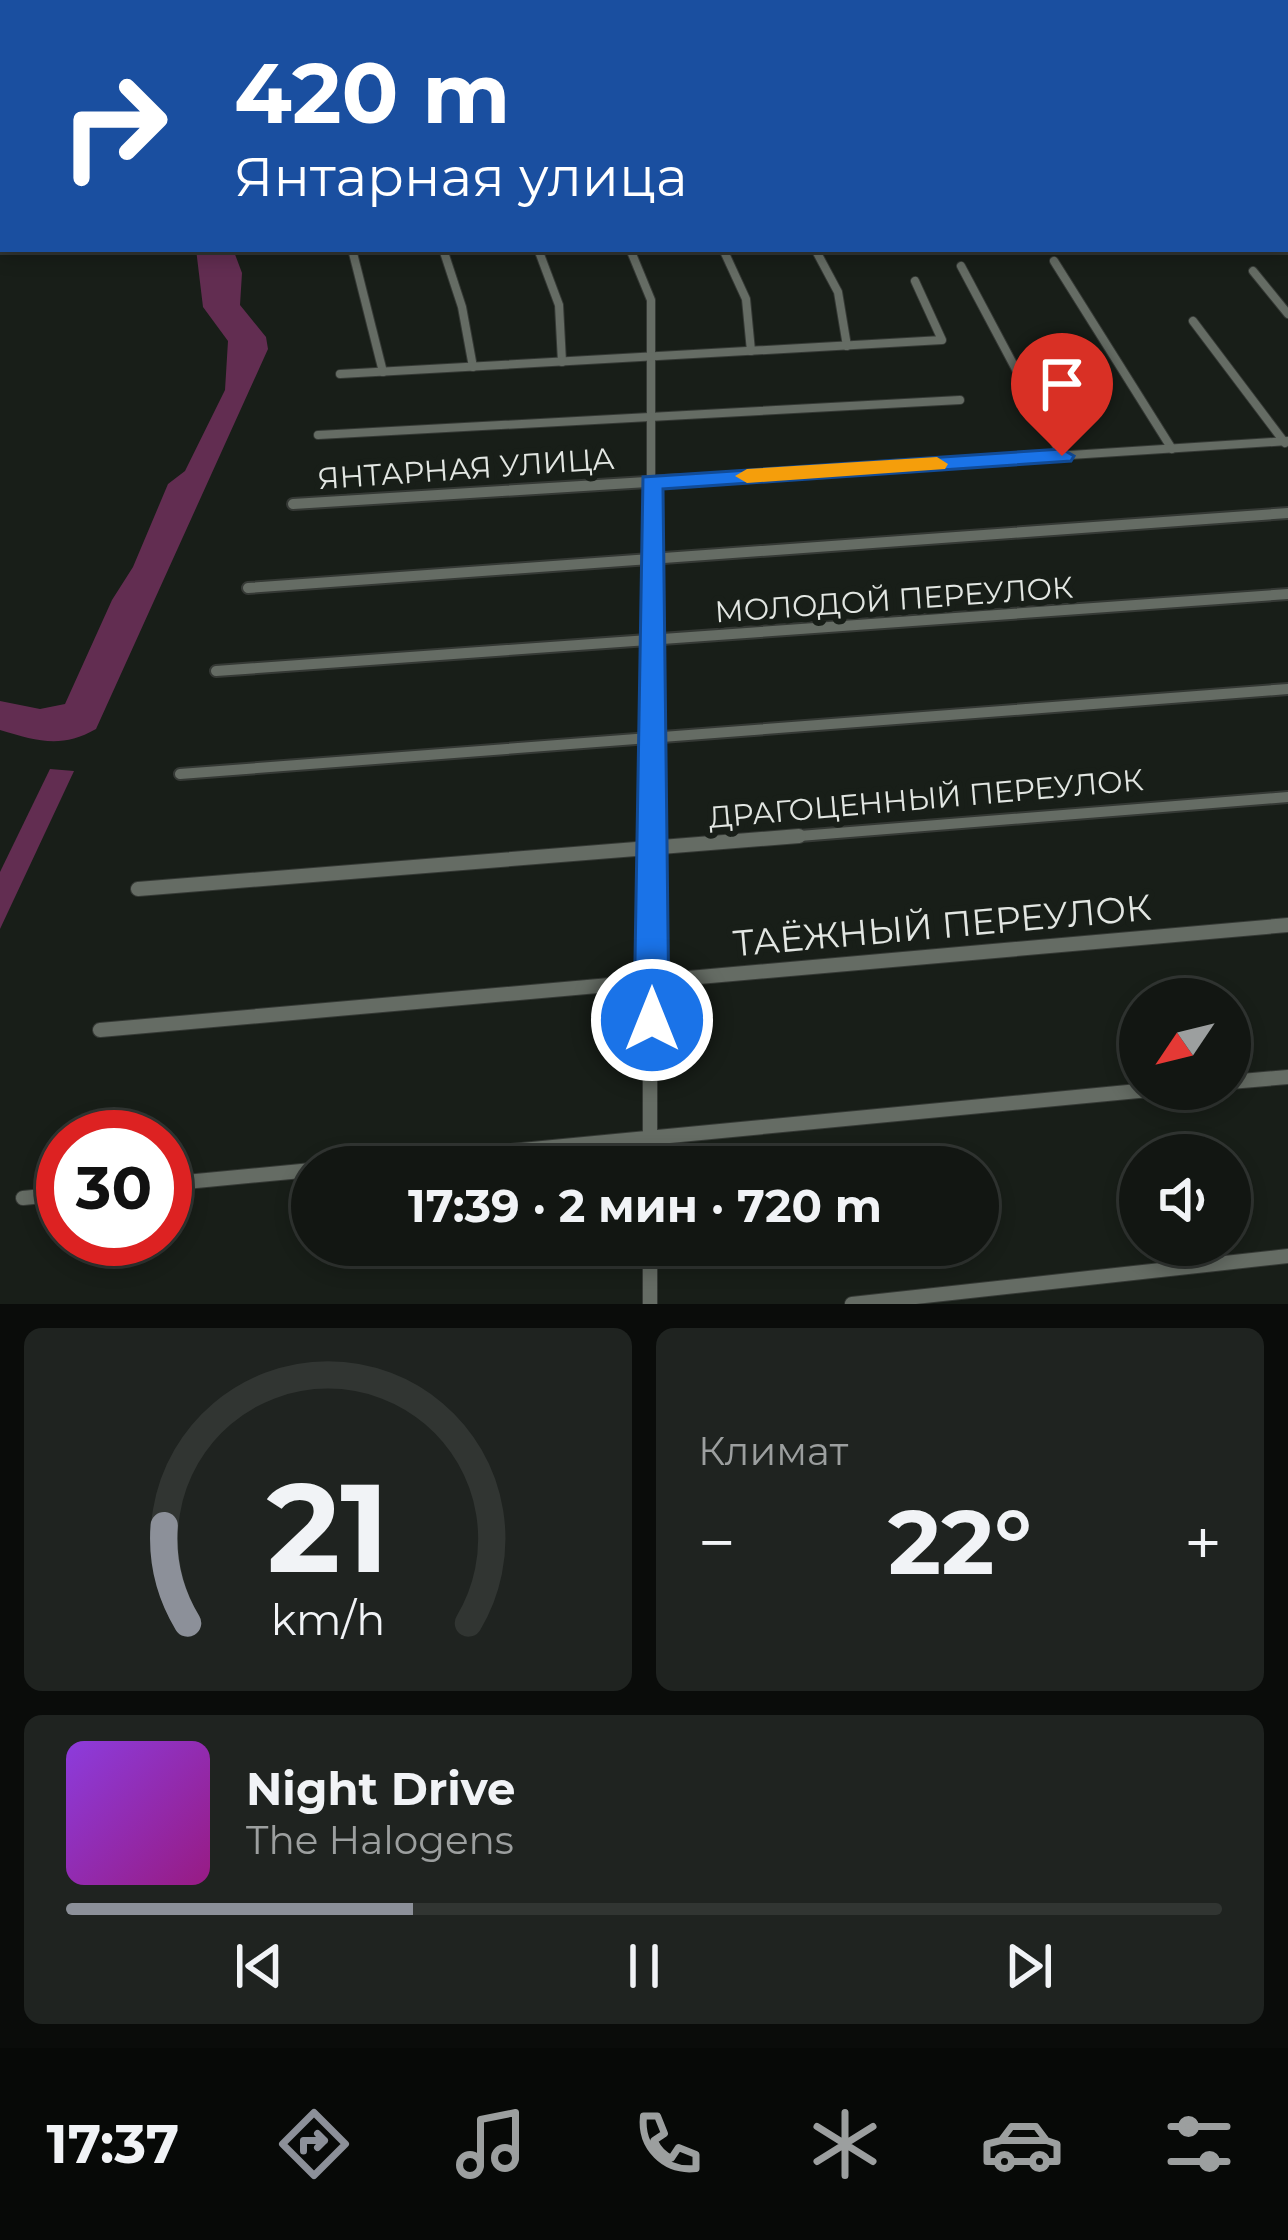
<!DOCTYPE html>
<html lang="ru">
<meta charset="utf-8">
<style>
body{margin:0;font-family:Montserrat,sans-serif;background:#1f2320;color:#f1f3f6;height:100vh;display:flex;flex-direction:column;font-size:45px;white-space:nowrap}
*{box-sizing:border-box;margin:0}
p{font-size:39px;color:#9c9f9f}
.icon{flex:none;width:66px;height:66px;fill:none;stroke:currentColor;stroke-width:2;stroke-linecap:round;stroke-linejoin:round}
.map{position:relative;height:1304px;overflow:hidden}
.panel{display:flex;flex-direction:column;gap:24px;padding:24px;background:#0a0c0a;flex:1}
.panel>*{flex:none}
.banner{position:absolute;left:0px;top:0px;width:1290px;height:252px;box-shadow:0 6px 18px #0003,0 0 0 3px #313532;background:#1a4fa0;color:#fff;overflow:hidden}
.needle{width:78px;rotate:235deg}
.fabs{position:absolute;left:1119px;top:978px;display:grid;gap:24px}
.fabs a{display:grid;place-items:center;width:132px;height:132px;border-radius:50%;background:#121612;box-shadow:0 6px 18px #0003,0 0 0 3px #313532;font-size:60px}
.speed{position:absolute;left:36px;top:1110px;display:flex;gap:24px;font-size:60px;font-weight:700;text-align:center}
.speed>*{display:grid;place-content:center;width:156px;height:156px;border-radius:50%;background:#121612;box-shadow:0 6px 18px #0003,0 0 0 3px #313532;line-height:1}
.speed .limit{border:18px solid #d22;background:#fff;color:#111}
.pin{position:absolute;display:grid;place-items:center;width:102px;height:102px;color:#fff;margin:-123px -51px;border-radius:50% 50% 50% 0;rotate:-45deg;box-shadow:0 0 12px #0007}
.pin .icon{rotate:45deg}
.me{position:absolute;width:132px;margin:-66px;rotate:0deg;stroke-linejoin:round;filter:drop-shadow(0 0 9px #0008)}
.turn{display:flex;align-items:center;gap:42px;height:252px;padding:0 36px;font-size:54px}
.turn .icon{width:156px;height:156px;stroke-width:2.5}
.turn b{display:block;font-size:84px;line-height:102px}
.big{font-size:90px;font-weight:700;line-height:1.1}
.panel .widget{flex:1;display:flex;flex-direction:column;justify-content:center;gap:18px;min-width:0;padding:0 42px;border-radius:18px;background:#1f2320}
.panel .dial{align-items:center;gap:0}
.dial svg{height:312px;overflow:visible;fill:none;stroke:#313532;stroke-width:7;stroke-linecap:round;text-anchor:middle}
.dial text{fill:#f1f3f6;stroke:none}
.song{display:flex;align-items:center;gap:36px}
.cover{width:144px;height:144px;border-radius:18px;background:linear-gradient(135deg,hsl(270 70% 55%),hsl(310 70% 35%))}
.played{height:12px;border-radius:6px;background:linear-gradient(90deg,#8c9099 30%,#313532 30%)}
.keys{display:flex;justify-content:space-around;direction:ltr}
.heat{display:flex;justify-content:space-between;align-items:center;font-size:66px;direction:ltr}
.panel .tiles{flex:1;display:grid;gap:24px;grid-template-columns:1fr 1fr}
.widget:last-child{grid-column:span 2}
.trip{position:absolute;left:291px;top:1146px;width:708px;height:120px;border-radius:60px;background:#121612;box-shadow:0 6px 18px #0003,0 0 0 3px #313532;font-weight:700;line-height:120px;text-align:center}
.tab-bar{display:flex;height:192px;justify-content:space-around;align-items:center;background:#070907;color:#9c9f9f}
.tab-bar .icon{width:84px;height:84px}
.tab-bar .current{color:#8c9099}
.tab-bar b{font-size:54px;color:#f1f3f6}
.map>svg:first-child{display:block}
.green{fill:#622d51}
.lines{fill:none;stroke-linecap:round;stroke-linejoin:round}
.street-far3-casing{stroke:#353935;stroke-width:8}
.street-far2-casing{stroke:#353935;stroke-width:10}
.street-far1-casing{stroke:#353935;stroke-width:14}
.street-casing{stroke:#353935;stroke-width:16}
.street-far3{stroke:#656c64;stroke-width:6}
.street-far2{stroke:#656c64;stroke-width:8}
.street-far1{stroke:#656c64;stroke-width:10}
.street{stroke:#656c64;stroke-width:14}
.route{fill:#1a73e8;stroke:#114b97;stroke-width:3}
.slow{fill:#f59e0b}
.labels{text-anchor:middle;stroke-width:12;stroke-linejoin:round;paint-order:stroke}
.street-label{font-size:30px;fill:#e2e6e2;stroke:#181e18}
.near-street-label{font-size:36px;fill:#e2e6e2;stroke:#181e18}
</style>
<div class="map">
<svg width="1288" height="1304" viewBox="0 0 1288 1304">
<rect width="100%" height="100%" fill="#181e18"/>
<g class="green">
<path d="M 196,249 L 233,249 L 242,273 L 240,305 L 266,337 L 268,349 L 96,729 C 61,749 37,741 0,730 L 0,701 L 40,709 L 65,704 L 112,600 L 133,567 L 168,484 L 185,471 L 225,390 L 228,341 L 203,307 Z"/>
<polygon points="50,769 74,771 0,929 0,872"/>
</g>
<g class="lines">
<g class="street-far3-casing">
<g id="street-far3">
<polyline points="99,3 196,0"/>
<polyline points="1102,3 1189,0"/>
<polyline points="0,107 3,100"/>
</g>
</g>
<g class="street-far2-casing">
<g id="street-far2">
<polyline points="352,249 383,372"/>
<polyline points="443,249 462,307 473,367"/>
<polyline points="538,249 559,305 562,362"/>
<polyline points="630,249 651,300 651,483"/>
<polyline points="723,249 746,299 751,351"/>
<polyline points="815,249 838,292 847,346"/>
<polyline points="1054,261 1172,449"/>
<polyline points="961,266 1062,456"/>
<polyline points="1253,271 1288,314"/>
<polyline points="1193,321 1285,443"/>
<polyline points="340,374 942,340 915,281"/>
<polyline points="318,435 960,400"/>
<polyline points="632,483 1288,441"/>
</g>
</g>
<g class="street-far1-casing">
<g id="street-far1">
<polyline points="293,504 679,480"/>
<polyline points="248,588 1288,513"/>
<polyline points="216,671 1288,594"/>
<polyline points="180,774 1288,689"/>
<polyline points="650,839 651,480"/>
<polyline points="762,839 1288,797"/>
</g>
</g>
<g class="street-casing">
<g id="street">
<polyline points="138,889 799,836"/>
<polyline points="100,1030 1288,925"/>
<polyline points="1230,1082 1288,1077"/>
<polyline points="345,1167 1159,1089"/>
<polyline points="650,1167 650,836"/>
<polyline points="165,1184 312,1170"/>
<polyline points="23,1198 63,1194"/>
<polyline points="650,1245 650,1304"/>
<polyline points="852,1304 1288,1256"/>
</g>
</g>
<use href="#street-far3" class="street-far3"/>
<use href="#street-far2" class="street-far2"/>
<use href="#street-far1" class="street-far1"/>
<use href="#street" class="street"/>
</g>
<polygon class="route" points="1062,449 1074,456 1071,461 663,489 669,1020 664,1032 652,1036 640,1032 634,1020 643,477"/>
<polygon class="slow" points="937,457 948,464 945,469 747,483 735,476 747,469"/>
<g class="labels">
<g class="street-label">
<text transform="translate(466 469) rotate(-4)" y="10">ЯНТАРНАЯ УЛИЦА</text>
<text transform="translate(894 600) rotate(-4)" y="10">МОЛОДОЙ ПЕРЕУЛОК</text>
<text transform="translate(926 799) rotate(-5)" y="10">ДРАГОЦЕННЫЙ ПЕРЕУЛОК</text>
</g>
<g class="near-street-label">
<text transform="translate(942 925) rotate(-5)" y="13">ТАЁЖНЫЙ ПЕРЕУЛОК</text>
</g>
</g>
</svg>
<div class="fabs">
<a><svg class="needle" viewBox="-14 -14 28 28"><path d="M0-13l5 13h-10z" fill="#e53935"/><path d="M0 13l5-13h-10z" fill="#9c9f9f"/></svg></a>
<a><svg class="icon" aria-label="sound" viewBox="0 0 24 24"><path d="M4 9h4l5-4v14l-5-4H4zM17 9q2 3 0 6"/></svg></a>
</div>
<div class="speed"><div class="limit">30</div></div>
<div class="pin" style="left:1062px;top:456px;background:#d93025"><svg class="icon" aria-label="arrive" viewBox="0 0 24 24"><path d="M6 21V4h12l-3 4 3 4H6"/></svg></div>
<svg class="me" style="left:652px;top:1020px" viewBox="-20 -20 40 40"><circle r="17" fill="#1a73e8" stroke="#fff" stroke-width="3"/><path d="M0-11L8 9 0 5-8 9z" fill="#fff"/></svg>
<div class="trip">17:39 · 2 мин · 720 m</div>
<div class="banner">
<div class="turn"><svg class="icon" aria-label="right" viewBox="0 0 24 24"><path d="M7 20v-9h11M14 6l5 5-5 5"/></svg><div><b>420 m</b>Янтарная улица</div></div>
</div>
</div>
<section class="panel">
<div class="tiles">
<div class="widget dial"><svg viewBox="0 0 100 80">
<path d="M14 69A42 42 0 1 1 86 69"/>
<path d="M14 69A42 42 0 0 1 8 44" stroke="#8c9099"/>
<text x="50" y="56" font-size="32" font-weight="700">21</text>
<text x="50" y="72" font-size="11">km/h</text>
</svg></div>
<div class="widget"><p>Климат</p>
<div class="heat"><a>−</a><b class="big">22°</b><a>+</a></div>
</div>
<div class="widget">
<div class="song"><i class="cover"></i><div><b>Night Drive</b><p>The Halogens</p></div></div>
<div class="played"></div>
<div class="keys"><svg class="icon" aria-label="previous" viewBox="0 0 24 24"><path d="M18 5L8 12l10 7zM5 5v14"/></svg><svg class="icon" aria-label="pause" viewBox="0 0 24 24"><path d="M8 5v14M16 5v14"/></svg><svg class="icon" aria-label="next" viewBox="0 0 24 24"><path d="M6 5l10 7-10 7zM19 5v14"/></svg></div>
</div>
</div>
</section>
<nav class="tab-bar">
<b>17:37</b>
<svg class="icon current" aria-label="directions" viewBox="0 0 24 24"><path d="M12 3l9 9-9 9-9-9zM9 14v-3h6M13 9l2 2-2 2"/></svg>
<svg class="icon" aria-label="music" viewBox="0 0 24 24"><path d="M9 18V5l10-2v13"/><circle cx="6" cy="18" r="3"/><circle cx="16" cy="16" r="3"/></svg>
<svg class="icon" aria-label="phone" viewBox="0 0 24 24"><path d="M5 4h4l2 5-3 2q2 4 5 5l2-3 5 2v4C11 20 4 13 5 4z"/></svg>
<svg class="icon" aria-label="climate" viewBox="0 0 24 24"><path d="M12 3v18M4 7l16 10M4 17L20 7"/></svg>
<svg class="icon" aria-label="car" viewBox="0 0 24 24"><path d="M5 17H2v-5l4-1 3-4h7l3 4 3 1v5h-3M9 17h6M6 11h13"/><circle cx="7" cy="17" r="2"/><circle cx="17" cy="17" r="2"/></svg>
<svg class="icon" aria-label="filters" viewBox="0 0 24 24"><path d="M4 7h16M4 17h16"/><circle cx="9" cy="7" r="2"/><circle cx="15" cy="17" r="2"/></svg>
</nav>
